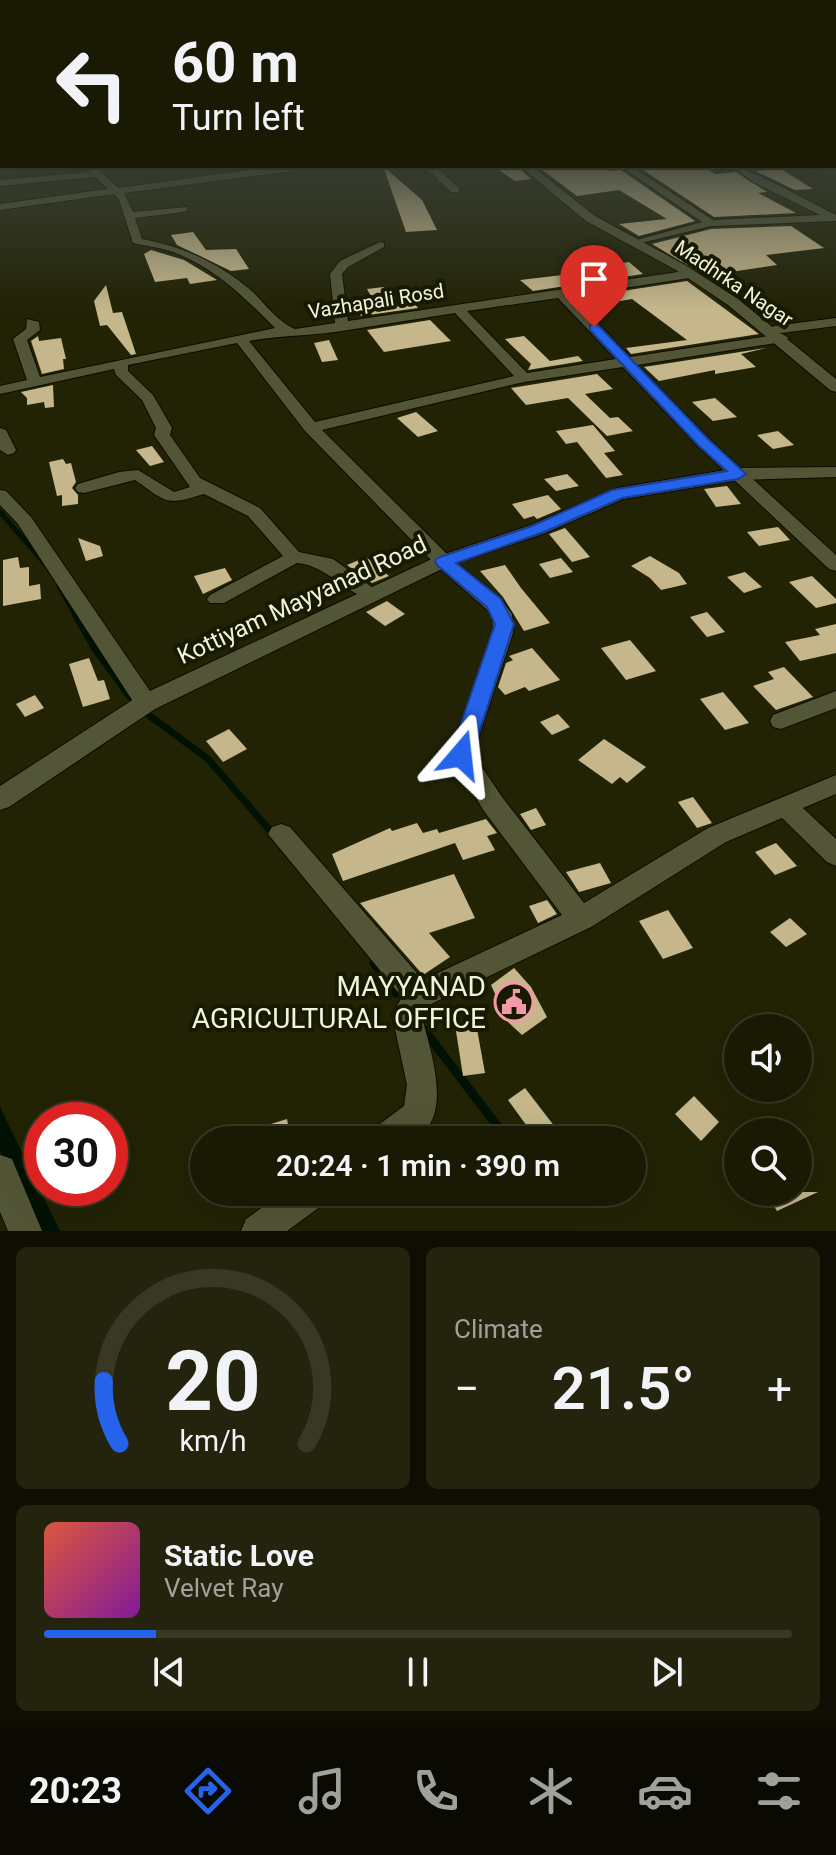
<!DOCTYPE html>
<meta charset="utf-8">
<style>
body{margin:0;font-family:Roboto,sans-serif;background:#23230e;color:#f1f3f6;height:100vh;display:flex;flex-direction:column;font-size:30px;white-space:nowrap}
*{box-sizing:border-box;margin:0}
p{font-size:26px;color:#9fa19a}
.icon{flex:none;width:44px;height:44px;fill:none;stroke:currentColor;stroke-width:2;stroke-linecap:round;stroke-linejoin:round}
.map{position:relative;height:1231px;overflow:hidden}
.panel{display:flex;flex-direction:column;gap:16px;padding:16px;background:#0e0e02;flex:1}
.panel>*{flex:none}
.top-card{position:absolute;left:0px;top:0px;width:836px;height:168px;box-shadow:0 8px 32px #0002,0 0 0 2px #383826;background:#1a1a04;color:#f1f3f6;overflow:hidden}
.controls{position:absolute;left:724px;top:1014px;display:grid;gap:16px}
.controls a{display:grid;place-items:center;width:88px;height:88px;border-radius:50%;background:#1a1a04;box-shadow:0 8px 32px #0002,0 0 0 2px #383826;font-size:40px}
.speed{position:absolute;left:24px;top:1102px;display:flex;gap:16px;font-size:40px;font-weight:700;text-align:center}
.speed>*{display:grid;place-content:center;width:104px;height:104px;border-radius:50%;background:#1a1a04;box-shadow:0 8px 32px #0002,0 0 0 2px #383826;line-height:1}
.speed .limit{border:12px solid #d22;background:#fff;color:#111}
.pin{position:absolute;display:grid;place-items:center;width:68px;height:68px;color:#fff;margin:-82px -34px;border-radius:50% 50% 50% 0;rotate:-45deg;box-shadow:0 0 8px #0007}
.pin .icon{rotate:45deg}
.me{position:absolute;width:88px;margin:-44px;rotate:17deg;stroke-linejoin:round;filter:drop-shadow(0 0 6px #0008)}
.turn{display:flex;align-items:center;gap:28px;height:168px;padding:0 40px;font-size:36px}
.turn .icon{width:104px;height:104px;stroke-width:2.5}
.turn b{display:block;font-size:56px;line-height:68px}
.big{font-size:60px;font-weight:600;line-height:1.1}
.panel .card{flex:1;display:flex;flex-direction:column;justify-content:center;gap:12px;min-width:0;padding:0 28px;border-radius:12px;background:#23230e}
.panel .dial{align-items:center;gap:0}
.dial svg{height:208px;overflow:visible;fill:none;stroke:#383826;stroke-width:7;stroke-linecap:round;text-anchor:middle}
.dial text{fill:#f1f3f6;stroke:none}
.song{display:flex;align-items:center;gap:24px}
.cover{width:96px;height:96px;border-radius:12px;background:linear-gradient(135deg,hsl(10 70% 55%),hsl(290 70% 35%))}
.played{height:8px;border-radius:4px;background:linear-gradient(90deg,#2563eb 15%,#383826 15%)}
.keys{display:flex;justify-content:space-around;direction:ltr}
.heat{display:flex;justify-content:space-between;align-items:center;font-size:44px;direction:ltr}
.panel .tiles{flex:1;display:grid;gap:16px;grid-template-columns:1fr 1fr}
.card:last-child{grid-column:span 2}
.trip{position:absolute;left:190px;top:1126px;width:456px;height:80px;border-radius:40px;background:#1a1a04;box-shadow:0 8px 32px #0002,0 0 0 2px #383826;font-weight:600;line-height:80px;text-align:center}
.dock{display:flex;height:128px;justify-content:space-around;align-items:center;background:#0a0a02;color:#9fa19a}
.dock .icon{width:56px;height:56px}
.dock .active{color:#2563eb}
.dock b{font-size:36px;color:#f1f3f6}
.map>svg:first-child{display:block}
.water{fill:#001204}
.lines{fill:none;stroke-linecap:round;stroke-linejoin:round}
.stream-far2{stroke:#001204;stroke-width:5}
.stream-far1{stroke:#001204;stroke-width:7}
.stream{stroke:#001204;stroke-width:9}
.building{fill:#c5b78b}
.minor-casing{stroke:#0b0c00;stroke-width:2}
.tertiary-casing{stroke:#0b0c00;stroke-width:2}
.minor{fill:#535636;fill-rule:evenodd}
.tertiary{fill:#535636;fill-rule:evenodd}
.route{fill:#2563eb;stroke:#184099;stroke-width:2}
.labels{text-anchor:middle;stroke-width:8;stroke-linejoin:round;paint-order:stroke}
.far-street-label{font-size:20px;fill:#f1f3e1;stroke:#181a00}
.street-label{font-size:24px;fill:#f1f3e1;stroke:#181a00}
.near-poi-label{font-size:28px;fill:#f1f3e1;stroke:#181a00;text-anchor:end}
</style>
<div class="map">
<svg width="836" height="1231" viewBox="0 0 836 1231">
<rect width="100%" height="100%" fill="#222305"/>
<polygon class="water" points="0,1107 60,1231 33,1231 0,1150"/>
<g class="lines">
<g class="stream-far2">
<polyline points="0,512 47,566"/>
<polyline points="59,586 76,616"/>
</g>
<g class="stream-far1">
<polyline points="75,614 95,649 130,697"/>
<polyline points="150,716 208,759 273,834"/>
</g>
<g class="stream">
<polyline points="374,963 396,993"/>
<polyline points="424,1030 508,1140"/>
</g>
</g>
<g class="building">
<polygon points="383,166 422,200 437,230 406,232"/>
<polygon points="493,166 517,166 531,179 515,181"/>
<polygon points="537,166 600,166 609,171 621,170 695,221 639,236 619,224 667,219 619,190 577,196"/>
<polygon points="659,166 702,166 715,174 736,172 767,192 758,193 796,213 714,217 640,168"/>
<polygon points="781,169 813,189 795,190 755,171"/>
<polygon points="791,226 824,248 766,255 777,265 710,275 728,286 724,287 652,244 711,229"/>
<polygon points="193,232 206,250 236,249 249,269 231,271 177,245 171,235"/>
<polygon points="151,250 184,260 217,280 190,284 187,278 155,282 144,254"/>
<polygon points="629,262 643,274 533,291 520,280 596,271 591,268"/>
<polygon points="687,281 759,334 631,354 626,348 687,340 632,299 586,307 577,298"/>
<polygon points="106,285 113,313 122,312 136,354 131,355 107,325 100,326 94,301"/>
<polygon points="384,287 396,306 415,304 418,308 361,316 353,303 373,300 367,289"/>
<polygon points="430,320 451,341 384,352 367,330"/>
<polygon points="38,336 39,341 61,338 66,359 63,359 64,369 42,374 31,341"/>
<polygon points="524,336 550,361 578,356 583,361 528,370 531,364 505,339"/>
<polygon points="329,340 338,360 322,362 314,343"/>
<polygon points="766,348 741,354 756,367 715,374 715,370 659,381 644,367"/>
<polygon points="597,374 613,389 585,394 610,418 618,417 633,431 607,436 568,398 526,405 511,388"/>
<polygon points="53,385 54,407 45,408 44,402 27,405 27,398 21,392"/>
<polygon points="715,398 737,417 713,421 692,402"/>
<polygon points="416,412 438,431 418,437 397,418"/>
<polygon points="593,425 615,451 604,453 623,475 606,478 577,442 566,444 556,431"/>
<polygon points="778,431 794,445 773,449 757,435"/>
<polygon points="152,446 164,462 150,466 136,450"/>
<polygon points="63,459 66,464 71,463 76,482 72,488 78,495 78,504 62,506 62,495 57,496 49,462"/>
<polygon points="567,474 579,486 556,491 544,479"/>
<polygon points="727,486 741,504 716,507 704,489"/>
<polygon points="548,495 561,509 537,519 534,516 524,519 512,504"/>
<polygon points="778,527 790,540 759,546 747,532"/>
<polygon points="565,528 590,557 572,562 549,534"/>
<polygon points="78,538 100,546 103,556 86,561"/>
<polygon points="650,556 679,573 687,584 661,590 650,578 631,566"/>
<polygon points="18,557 20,568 29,567 29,586 40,584 41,599 3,606 3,560"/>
<polygon points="366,557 389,576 372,583 347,565"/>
<polygon points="561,558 573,572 550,578 539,564"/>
<polygon points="505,565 521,588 550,623 524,631 503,597 480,571"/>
<polygon points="225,568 232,580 203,594 194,576"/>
<polygon points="745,572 762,587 744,593 727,577"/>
<polygon points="812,576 836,599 836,603 816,608 789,582"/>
<polygon points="387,601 405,614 385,626 366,612"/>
<polygon points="707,612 725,632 707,637 690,617"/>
<polygon points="836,624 836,653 800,661 785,642 820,635 815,629"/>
<polygon points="630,640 656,671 626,680 601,648"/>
<polygon points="532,648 560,680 529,691 525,687 505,695 498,687 506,663 513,660 509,656"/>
<polygon points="89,658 98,681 104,680 110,699 83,707 69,664"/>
<polygon points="784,667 813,697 776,710 753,686 774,679 768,672"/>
<polygon points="723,692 728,698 749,723 725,730 700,699"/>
<polygon points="35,695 44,708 25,717 16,704"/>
<polygon points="558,714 570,727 552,735 540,722"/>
<polygon points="229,729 247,749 223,762 206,741"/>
<polygon points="604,739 646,767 627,783 620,777 612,784 578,760"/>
<polygon points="693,797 712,823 697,828 678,802"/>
<polygon points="536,808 546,825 531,830 520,814"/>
<polygon points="486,819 497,833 487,836 495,850 463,860 455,843 343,881 332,854 390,828 392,831 417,823 423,833 437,829 439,833"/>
<polygon points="776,843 797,866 775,875 755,852"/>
<polygon points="600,863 611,883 579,892 566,872"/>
<polygon points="454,874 475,918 429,933 450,957 423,975 360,903"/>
<polygon points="547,900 557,914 538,923 529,906"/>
<polygon points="668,910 693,948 663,959 639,921"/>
<polygon points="790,918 807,934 786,947 770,932"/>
<polygon points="514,968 531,987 547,1017 522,1035 508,1022 491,985"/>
<polygon points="477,1029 485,1073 463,1076 456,1031"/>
<polygon points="525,1088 565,1140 537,1140 508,1100"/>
<polygon points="694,1096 719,1122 701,1141 675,1114"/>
<polygon points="287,1119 291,1140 233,1140 232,1136"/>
<polygon points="765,1192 818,1192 777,1211"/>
</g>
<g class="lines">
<g class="minor-casing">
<g id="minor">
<rect x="0" y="143" width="2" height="6"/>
<path d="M 85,166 L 95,166 L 118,188 L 277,166 L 330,166 L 124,193 L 133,212 L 187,207 L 187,211 L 183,212 L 135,218 L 142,239 C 185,247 219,263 253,292 C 265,304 279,323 295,329 L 335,323 L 330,274 L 340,261 L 380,242 L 384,243 L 384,247 L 348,267 L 342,274 L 348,321 L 692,270 L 698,274 L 696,277 L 571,296 L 630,357 L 782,334 L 789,338 L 782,342 L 637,365 L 709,439 L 836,555 L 836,571 L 829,569 L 697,445 L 623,367 L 524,382 L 322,430 L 450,557 L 501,599 L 512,614 L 513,633 L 473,754 L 502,797 L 584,903 L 708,828 L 836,775 L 836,794 L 803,808 L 836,839 L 836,866 L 827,862 L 782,818 L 726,842 L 591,927 L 429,1005 L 422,1017 C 430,1050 456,1121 412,1139 C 401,1144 380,1140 368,1140 L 373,1129 L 404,1106 L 407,1085 L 392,1015 L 402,997 L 268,834 L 272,827 L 281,824 L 290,827 L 423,980 L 562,915 L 484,811 L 449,755 L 493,633 L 492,614 L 436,565 L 305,431 L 237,343 L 128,365 L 128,371 L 153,395 L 172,428 L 170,435 L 200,478 L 260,508 L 299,552 L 333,559 L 376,590 L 379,594 L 376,598 C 356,604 328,565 297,563 L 224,603 L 210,603 L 207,599 L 210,595 L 283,556 L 248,516 L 204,494 C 165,506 168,503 135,480 L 84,493 L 78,492 L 75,488 L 78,484 L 119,472 L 138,470 L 174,492 L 190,487 L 154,435 L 156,428 L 142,400 L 116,375 L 114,369 L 0,394 L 0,386 L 27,380 L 13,339 L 26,329 L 27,319 L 39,322 L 40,330 L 27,340 L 40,377 L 275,328 C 244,297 212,265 170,251 C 158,247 145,246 133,243 L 119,200 L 114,194 L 0,210 L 0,204 L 108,189 L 96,177 L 0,186 L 0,180 L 90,172 ZM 558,298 L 616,359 L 527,373 L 467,311 ZM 455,313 L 514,376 L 315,422 L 249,341 C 281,335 311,336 342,331 C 379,325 417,319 455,313 Z"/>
<polygon points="424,166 435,166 459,188 459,192 451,192"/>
<path d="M 620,166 L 631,166 L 713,220 L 820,215 L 751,181 L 733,166 C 745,166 818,206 836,215 L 836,221 L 711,226 L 633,245 L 633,241 L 702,222 Z"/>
<polygon points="836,318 836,326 774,334 767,330 774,326"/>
<polygon points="0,428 6,430 16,450 14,453 8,455 0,450"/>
<polygon points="0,490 6,491 31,517 154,697 157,703 154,709 138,709 18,524 0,505"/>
<polygon points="836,691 836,708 781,729 773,727 770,721 773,715"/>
<polygon points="0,1155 12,1159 42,1231 8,1231 0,1212"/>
<polygon points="284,1192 329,1192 324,1204 287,1231 241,1231 246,1219"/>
</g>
</g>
<g class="tertiary-casing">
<g id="tertiary">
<polygon points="520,166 532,166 595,216 685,265 738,299 836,379 836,392 830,390 728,305 676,270 586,221"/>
<polygon points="836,467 836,477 738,480 623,499 545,533 450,565 155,709 9,807 0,810 0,786 137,697 436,557 531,525 618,488 738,468"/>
</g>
</g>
<use href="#minor" class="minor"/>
<use href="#tertiary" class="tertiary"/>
</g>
<linearGradient id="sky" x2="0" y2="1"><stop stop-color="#131303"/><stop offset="0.45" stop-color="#3e453b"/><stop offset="1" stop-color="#3e453b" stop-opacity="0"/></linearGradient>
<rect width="836" height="310" fill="url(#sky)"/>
<polygon class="route" points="590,325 598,325 708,439 746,474 738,479 622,498 544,532 456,563 501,599 514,624 472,755 468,761 454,761 450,755 495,624 487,607 437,565 435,561 437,558 532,526 612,490 727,471 698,445 590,330"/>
<defs>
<g id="civic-ring" transform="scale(2)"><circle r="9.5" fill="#181a00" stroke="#f39aa8" stroke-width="1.5"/><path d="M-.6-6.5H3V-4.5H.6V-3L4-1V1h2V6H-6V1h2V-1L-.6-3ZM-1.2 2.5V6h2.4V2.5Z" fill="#f39aa8"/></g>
</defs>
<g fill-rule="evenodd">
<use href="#civic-ring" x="514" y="1002"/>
</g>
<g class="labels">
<g class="far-street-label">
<text transform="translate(734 283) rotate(34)" y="7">Madhrka Nagar</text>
<text transform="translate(376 301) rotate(-9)" y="7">Vazhapali Rosd</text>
</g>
<g class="street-label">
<text transform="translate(302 600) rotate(-25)" y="8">Kottiyam Mayyanad Road</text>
</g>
<g class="near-poi-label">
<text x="486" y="996">MAYYANAD<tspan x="486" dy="32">AGRICULTURAL OFFICE</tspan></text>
</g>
</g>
</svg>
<div class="controls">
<a><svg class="icon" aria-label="sound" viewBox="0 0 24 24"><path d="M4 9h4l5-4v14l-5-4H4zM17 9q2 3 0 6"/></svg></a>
<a><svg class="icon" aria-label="search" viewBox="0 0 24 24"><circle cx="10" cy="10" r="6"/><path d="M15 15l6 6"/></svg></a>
</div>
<div class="speed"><div class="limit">30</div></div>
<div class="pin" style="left:594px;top:327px;background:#d93025"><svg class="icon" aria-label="arrive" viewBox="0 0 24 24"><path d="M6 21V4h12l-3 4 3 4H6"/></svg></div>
<svg class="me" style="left:461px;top:755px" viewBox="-20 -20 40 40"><path d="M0-17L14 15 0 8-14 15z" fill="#2563eb" stroke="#fff" stroke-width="4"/></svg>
<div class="trip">20:24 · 1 min · 390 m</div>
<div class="top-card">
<div class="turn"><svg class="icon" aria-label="left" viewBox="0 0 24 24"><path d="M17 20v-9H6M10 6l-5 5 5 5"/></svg><div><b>60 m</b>Turn left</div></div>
</div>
</div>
<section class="panel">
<div class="tiles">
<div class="card dial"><svg viewBox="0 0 100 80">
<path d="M14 69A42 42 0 1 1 86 69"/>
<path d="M14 69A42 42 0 0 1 8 45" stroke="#2563eb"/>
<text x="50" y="56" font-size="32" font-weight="700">20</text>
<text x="50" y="72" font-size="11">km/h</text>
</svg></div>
<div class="card"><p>Climate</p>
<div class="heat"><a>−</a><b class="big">21.5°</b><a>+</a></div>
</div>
<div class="card">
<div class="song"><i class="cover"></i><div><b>Static Love</b><p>Velvet Ray</p></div></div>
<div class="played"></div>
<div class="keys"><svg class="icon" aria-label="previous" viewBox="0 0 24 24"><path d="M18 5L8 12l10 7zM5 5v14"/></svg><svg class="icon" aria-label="pause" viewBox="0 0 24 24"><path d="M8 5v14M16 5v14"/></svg><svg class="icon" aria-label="next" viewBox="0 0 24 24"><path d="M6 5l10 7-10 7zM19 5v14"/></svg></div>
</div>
</div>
</section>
<nav class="dock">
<b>20:23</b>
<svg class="icon active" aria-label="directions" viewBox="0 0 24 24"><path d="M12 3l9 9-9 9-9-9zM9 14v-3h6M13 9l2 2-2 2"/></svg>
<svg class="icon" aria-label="music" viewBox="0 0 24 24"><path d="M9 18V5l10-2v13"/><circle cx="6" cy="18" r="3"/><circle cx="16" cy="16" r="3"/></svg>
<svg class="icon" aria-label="phone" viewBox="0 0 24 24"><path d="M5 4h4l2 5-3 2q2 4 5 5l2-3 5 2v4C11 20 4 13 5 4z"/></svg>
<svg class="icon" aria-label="climate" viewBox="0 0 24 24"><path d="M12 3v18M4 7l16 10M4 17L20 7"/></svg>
<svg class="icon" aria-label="car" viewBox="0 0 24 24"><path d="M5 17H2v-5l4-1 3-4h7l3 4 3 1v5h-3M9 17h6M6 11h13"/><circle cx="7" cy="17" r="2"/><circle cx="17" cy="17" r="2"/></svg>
<svg class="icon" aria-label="filters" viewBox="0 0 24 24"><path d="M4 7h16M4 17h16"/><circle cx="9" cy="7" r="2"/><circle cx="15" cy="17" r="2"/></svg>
</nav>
